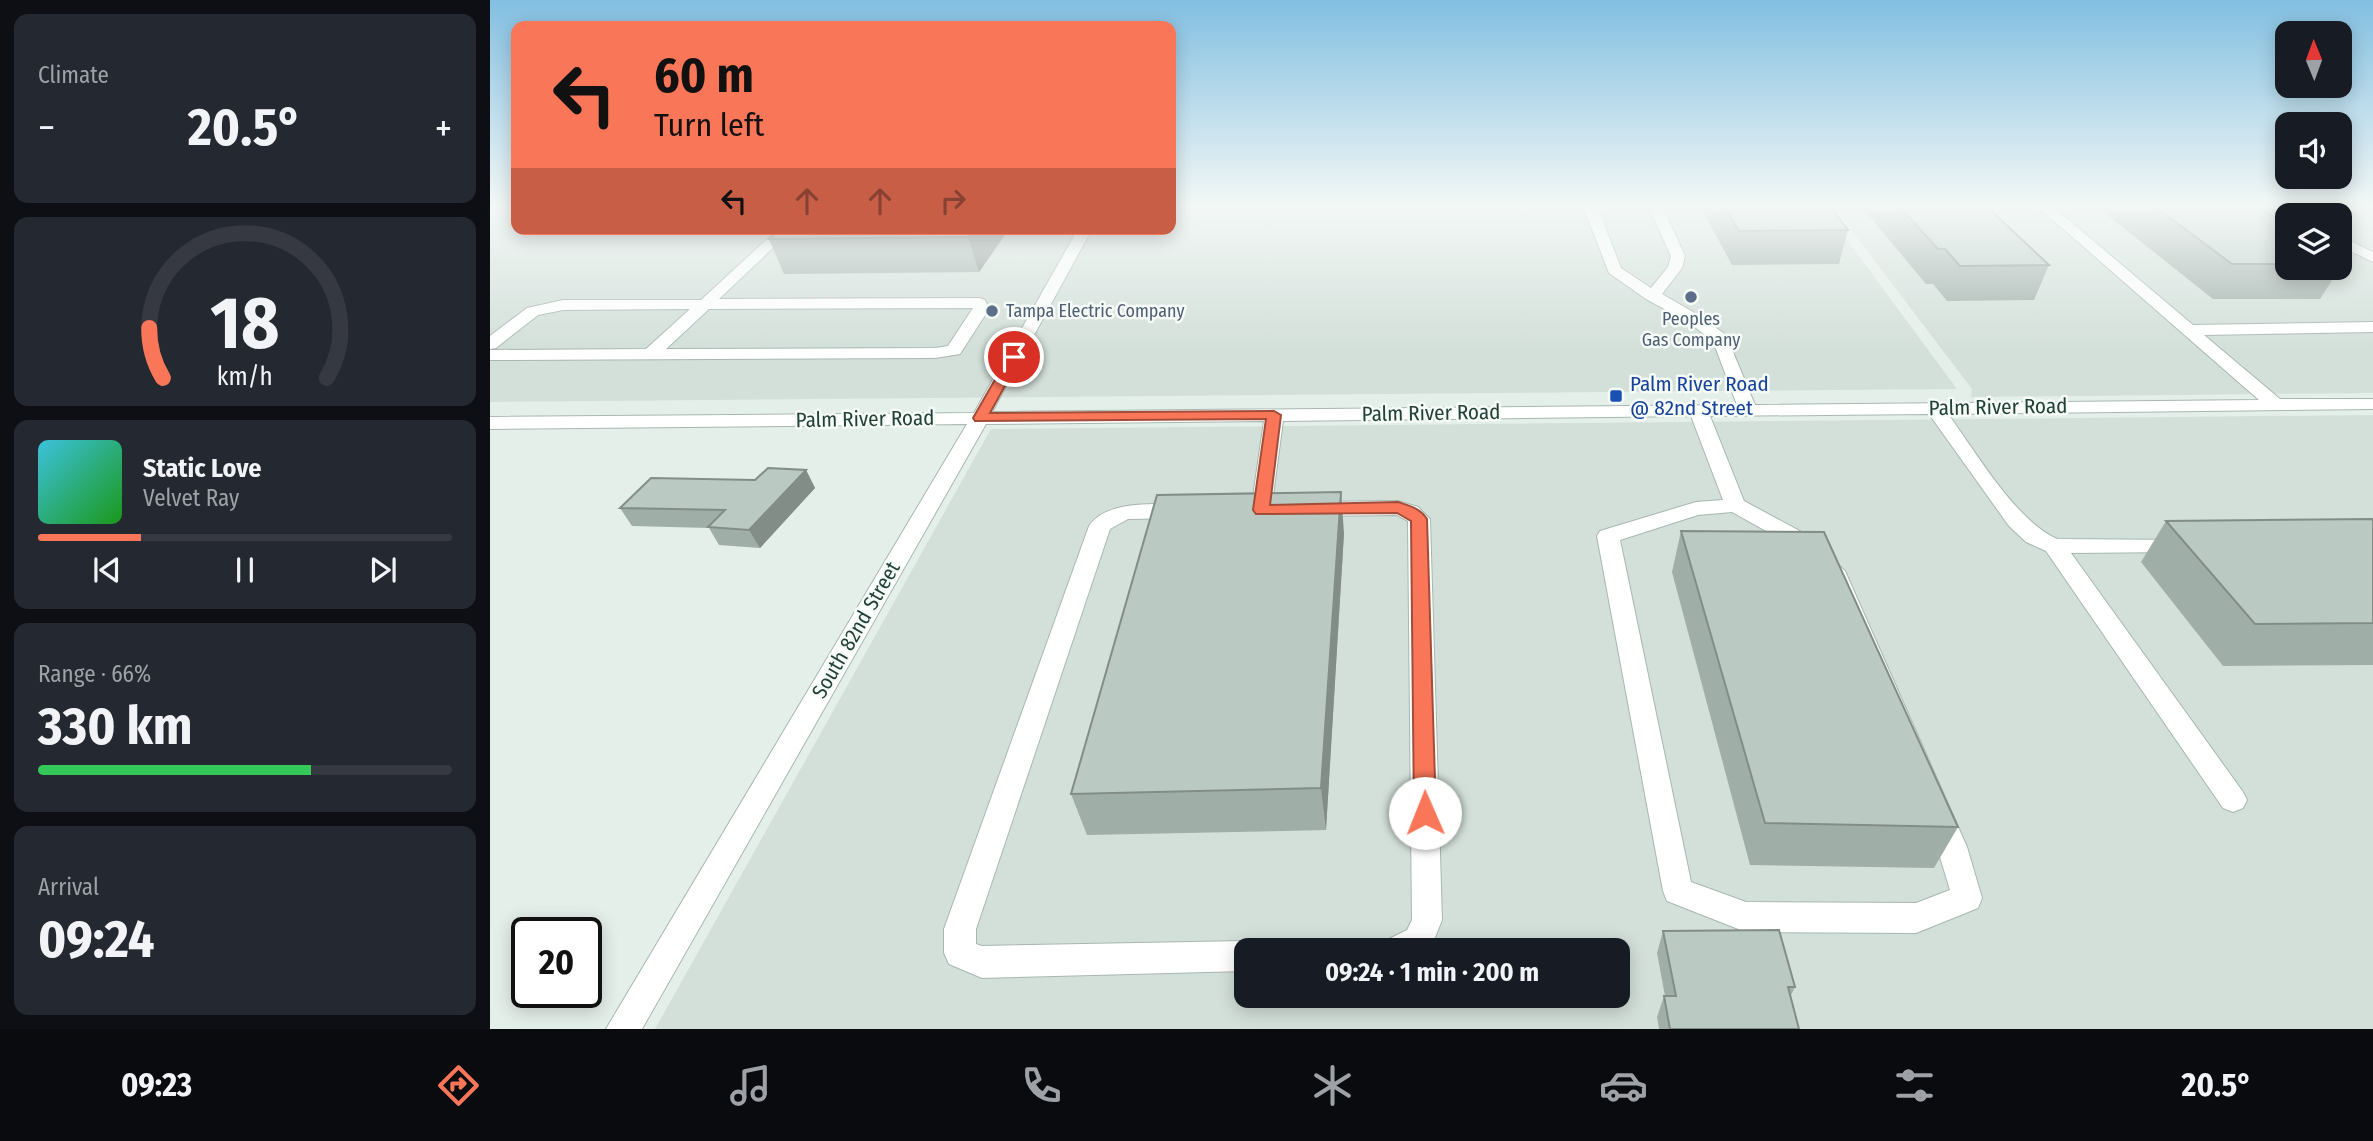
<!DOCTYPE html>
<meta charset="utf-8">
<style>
body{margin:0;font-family:"Fira Sans Condensed",sans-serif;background:#242831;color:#f1f3f6;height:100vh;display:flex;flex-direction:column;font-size:26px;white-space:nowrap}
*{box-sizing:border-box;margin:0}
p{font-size:23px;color:#9ea1a6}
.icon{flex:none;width:38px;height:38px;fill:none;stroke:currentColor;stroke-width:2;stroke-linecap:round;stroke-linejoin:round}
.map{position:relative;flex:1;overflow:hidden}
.side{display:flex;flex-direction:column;gap:14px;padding:14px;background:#0d0f14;width:490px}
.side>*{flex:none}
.guide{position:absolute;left:21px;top:21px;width:665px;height:214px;border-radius:14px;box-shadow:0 4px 18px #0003;background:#fa7658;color:#111;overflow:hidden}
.needle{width:46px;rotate:359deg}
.fabs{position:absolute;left:1785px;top:21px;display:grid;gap:14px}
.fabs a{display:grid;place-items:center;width:77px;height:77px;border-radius:14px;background:#171b24;box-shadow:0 4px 18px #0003;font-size:35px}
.speed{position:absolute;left:21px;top:917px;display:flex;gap:14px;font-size:35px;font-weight:700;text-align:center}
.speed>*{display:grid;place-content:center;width:91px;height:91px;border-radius:50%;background:#171b24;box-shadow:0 4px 18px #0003;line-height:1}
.speed .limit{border:4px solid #111;border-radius:10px;background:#fff;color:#111}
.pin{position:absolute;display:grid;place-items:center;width:60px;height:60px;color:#fff;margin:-30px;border:4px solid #fff;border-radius:50%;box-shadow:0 2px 7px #0007}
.me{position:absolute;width:77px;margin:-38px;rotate:359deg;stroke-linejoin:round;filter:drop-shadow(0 0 5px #0008)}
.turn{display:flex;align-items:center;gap:24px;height:147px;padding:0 28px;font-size:32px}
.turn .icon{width:91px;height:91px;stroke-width:2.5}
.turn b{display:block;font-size:49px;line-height:60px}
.lanes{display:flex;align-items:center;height:66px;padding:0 28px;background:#0003;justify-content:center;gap:35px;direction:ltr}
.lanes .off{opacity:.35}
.big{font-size:52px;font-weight:700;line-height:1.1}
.side .tile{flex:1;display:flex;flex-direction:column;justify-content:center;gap:10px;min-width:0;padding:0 24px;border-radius:14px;background:#242831}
.side .dial{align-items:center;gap:0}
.dial svg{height:182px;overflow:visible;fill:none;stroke:#363941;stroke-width:7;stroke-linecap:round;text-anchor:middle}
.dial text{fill:#f1f3f6;stroke:none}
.song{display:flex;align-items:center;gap:21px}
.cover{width:84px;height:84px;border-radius:10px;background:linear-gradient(135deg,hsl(190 70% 55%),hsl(120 70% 35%))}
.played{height:7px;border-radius:4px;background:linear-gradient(90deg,#fa7658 25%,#363941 25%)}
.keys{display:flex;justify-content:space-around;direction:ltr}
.heat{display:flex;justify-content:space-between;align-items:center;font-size:38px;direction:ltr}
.charge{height:10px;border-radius:5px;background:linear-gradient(90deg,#34c759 66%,#363941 0)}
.trip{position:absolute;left:744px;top:938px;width:396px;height:70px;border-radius:14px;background:#171b24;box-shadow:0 4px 18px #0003;font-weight:700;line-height:70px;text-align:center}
.dock{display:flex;height:112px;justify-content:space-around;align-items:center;background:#090b0e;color:#9ea1a6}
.dock .icon{width:49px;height:49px}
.dock .current{color:#fa7658}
.dock b{font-size:32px;color:#f1f3f6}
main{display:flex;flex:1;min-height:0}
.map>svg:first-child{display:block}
.built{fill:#d3dfd9;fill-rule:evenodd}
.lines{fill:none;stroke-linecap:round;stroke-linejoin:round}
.minor-casing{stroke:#a7b8b1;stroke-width:2}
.minor{fill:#fff;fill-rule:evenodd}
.wall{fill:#a0aea8}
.shaded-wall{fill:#828d88}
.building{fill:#bacac3;stroke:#828d88;stroke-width:2}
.route{fill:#fa7658;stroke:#a24d39;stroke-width:2}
.service-dot{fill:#5c6f8a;stroke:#f6fbf8;stroke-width:2.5}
.transit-dot{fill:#1a4fb4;stroke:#f6fbf8;stroke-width:2.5}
.labels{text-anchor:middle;stroke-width:5;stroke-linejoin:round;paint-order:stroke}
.far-service-label{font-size:18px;fill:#4e5e75;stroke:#f6fbf8;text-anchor:start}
.transit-label{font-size:21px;fill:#164399;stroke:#f6fbf8;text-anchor:start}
.street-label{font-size:21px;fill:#224238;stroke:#f6fbf8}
</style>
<main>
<section class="side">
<div class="tile"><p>Climate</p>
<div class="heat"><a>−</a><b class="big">20.5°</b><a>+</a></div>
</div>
<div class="tile dial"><svg viewBox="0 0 100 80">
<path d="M14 69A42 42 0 1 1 86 69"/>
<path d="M14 69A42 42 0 0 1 8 47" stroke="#fa7658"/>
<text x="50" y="56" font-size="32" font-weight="700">18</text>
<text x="50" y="72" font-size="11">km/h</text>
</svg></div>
<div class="tile">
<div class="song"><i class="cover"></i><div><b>Static Love</b><p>Velvet Ray</p></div></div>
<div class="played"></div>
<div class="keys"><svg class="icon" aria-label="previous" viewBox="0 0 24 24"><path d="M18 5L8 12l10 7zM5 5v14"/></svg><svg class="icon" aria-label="pause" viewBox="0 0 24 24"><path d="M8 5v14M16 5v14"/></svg><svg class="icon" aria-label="next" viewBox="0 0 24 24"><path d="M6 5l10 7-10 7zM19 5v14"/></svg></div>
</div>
<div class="tile"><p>Range · 66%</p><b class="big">330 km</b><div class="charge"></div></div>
<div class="tile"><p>Arrival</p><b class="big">09:24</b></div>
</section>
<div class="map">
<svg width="1883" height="1029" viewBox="0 0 1883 1029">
<rect width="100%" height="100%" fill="#e5efea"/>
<g class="built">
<polygon points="0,206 26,206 26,229 681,229 681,206 1332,206 1467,389 0,402"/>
<path d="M 1343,206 L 1883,206 L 1883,393 L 1481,397 L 1482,389 ZM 1797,215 L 1850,215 L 1850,268 L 1797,268 Z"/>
<path d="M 1883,415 L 1883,1029 L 165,1029 L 501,429 ZM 756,950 L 1127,950 L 1127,996 L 756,996 Z"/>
</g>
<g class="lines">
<g class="minor-casing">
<g id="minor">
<path d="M 1093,206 L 1107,206 L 1131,268 L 1161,288 L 1178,267 L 1181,256 L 1158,206 L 1172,206 L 1195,256 L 1192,268 L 1172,294 L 1210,316 L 1236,335 L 1265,405 L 1769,400 L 1547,206 L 1562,206 L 1703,325 L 1883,322 L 1883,332 L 1714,335 L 1790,399 L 1883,399 L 1883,409 L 1458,414 C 1486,452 1525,520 1567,539 L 1696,540 L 1699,545 L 1696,550 L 1688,552 L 1581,553 L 1753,792 L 1757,800 L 1753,808 L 1743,812 L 1733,808 L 1556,551 L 1536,542 L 1519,526 L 1439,414 L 1220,416 L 1254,501 L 1317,535 L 1355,571 L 1477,847 L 1492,898 L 1488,908 L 1426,933 L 1256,932 L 1177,901 L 1173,891 L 1107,536 L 1110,531 L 1206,502 L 1233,500 L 1201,416 L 793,421 L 781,510 L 778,515 L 764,515 L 761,510 L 774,421 L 496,424 L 152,1029 L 116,1029 L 477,424 L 0,429 L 0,417 L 484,413 L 588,229 L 602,229 L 502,412 L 1247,405 L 1223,341 L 1198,322 L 1156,299 L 1119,273 ZM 1242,512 L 1301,545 L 1334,575 L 1447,847 L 1460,890 L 1426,903 L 1256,902 L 1201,882 L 1130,540 L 1208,515 Z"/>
<polygon points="1776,206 1794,206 1810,215 1797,215 1797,217"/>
<path d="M 288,229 L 303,229 L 229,299 L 489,298 L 495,300 L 499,309 L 470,354 L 445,358 L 0,360 L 0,350 L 156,349 L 200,309 L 73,310 L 48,315 L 6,348 L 0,349 L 0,336 L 37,308 L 73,300 L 211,300 ZM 483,308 L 458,346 L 445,348 L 176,349 L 219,309 Z"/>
<polygon points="1850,236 1883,252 1883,262 1850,246"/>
<polygon points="908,501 928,507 940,519 952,920 940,950 894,950 899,939 917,930 922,920 918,521 907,515 824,516 817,514 814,509 817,504 824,502"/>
<path d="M 669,504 L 698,506 L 701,511 L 698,516 L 691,518 L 638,519 L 620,529 L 486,929 L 486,944 L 492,946 L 756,941 L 767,945 L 769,950 L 756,950 L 756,971 L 492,978 L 459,964 L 454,953 L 454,929 L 599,526 C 613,505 647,504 669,504 Z"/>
</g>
</g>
<use href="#minor" class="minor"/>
</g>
<g class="wall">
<polygon points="1210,206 1340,206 1358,230 1349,264 1242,265"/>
<polygon points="1371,206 1496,206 1559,265 1544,300 1457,301 1443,284 1436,284"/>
<polygon points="1606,206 1766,206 1797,225 1797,268 1850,268 1830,299 1723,299"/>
<polygon points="289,229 519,229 489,272 294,274 279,239"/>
<polygon points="316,470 325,488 270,548 229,545 219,528 142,526 130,508"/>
<polygon points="1883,519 1883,665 1733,666 1651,562 1676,521"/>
<polygon points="1191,531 1468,827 1444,868 1260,865 1182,572"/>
<polygon points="854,533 836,830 597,835 581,794"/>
<polygon points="1173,931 1305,987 1300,997 1309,1029 1169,1029 1167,1017 1174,996 1175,996 1167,953"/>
</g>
<g class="shaded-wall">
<polygon points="484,229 519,229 489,272 478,237"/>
<polygon points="316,470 325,488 270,548 259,530"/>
<polygon points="851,492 854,533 836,830 831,788"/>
</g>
<g class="building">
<polygon points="1234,206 1340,206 1358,230 1249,231"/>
<polygon points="1409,206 1496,206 1559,265 1470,266 1455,249 1448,249"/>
<polygon points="1664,206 1766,206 1797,225 1797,264 1742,264"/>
<polygon points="289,229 484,229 478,237 279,239"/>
<polygon points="278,468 316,470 259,530 218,527 235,510 130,508 161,478 265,480"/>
<polygon points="851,492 831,788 581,794 667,495"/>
<polygon points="1883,519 1883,623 1765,624 1676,521"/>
<polygon points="1191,531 1334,532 1468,827 1275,823"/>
<polygon points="1289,930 1305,987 1298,987 1309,1029 1180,1029 1174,996 1186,996 1173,931"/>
</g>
<linearGradient id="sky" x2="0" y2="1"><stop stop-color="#82bfe1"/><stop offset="0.59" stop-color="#f3f8f6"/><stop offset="1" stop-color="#f3f8f6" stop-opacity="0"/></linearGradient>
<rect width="1883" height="350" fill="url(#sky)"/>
<path class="route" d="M 524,353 L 531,357 L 500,413 L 784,411 L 791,415 L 780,505 L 908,502 C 920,506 930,508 937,519 L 946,813 L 943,820 L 935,823 L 928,820 L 924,813 L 921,521 L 907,513 L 766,514 L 763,510 L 776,419 L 485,421 L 483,418 L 518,357 Z"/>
<g class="service-dot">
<circle cx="1201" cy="297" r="7"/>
<circle cx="502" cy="311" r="7"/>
</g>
<rect class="transit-dot" x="1119" y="389" width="14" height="14" rx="3.5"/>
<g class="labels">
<g class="far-service-label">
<text x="516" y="317">Tampa Electric Company</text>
<text x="1201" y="325" text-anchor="middle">Peoples<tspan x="1201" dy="21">Gas Company</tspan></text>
</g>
<g class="transit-label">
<text x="1140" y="391">Palm River Road<tspan x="1140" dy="24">@ 82nd Street</tspan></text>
</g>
<g class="street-label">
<text transform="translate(1508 407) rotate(-1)" y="7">Palm River Road</text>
<text transform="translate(941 413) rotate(-1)" y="7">Palm River Road</text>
<text transform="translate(375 419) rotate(-1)" y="7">Palm River Road</text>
<text transform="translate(366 630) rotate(-60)" y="7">South 82nd Street</text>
</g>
</g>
</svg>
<div class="fabs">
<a><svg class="needle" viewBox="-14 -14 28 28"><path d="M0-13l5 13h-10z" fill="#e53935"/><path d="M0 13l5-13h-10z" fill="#9ea1a6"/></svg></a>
<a><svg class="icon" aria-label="sound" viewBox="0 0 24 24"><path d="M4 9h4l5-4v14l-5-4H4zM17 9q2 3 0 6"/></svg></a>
<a><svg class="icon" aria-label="layers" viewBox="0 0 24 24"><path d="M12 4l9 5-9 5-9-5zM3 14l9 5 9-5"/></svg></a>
</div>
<div class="speed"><div class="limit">20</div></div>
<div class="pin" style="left:524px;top:357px;background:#d93025"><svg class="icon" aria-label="arrive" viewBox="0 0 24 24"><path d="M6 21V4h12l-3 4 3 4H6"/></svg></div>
<svg class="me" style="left:935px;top:813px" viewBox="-20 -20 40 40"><circle r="19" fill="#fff"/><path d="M0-13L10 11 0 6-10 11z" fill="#fa7658"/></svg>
<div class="trip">09:24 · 1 min · 200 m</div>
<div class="guide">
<div class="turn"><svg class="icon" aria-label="left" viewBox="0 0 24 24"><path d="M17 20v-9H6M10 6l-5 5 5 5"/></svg><div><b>60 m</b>Turn left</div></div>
<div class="lanes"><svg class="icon" aria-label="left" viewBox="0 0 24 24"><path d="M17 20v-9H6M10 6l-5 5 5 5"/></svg><svg class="icon off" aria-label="ahead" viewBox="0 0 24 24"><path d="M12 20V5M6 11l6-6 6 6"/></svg><svg class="icon off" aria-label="ahead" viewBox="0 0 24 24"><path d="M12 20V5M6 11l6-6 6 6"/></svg><svg class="icon off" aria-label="right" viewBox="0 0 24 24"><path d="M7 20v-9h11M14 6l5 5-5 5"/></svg></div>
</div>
</div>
</main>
<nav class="dock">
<b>09:23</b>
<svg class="icon current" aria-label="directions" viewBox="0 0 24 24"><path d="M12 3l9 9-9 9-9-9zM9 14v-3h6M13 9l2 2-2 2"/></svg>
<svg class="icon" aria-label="music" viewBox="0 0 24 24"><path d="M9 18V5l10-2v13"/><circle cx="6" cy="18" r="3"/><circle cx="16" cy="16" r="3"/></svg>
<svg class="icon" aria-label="phone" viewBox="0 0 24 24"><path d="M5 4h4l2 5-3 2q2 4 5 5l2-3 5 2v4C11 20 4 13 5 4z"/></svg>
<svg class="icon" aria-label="climate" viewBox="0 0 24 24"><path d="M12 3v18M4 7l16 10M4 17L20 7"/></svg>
<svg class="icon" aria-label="car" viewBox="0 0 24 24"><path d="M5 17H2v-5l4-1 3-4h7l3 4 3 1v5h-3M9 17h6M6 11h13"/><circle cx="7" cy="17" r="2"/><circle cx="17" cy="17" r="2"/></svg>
<svg class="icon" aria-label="filters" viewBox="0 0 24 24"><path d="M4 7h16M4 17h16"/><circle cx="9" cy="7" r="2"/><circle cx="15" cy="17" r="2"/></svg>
<b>20.5°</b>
</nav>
